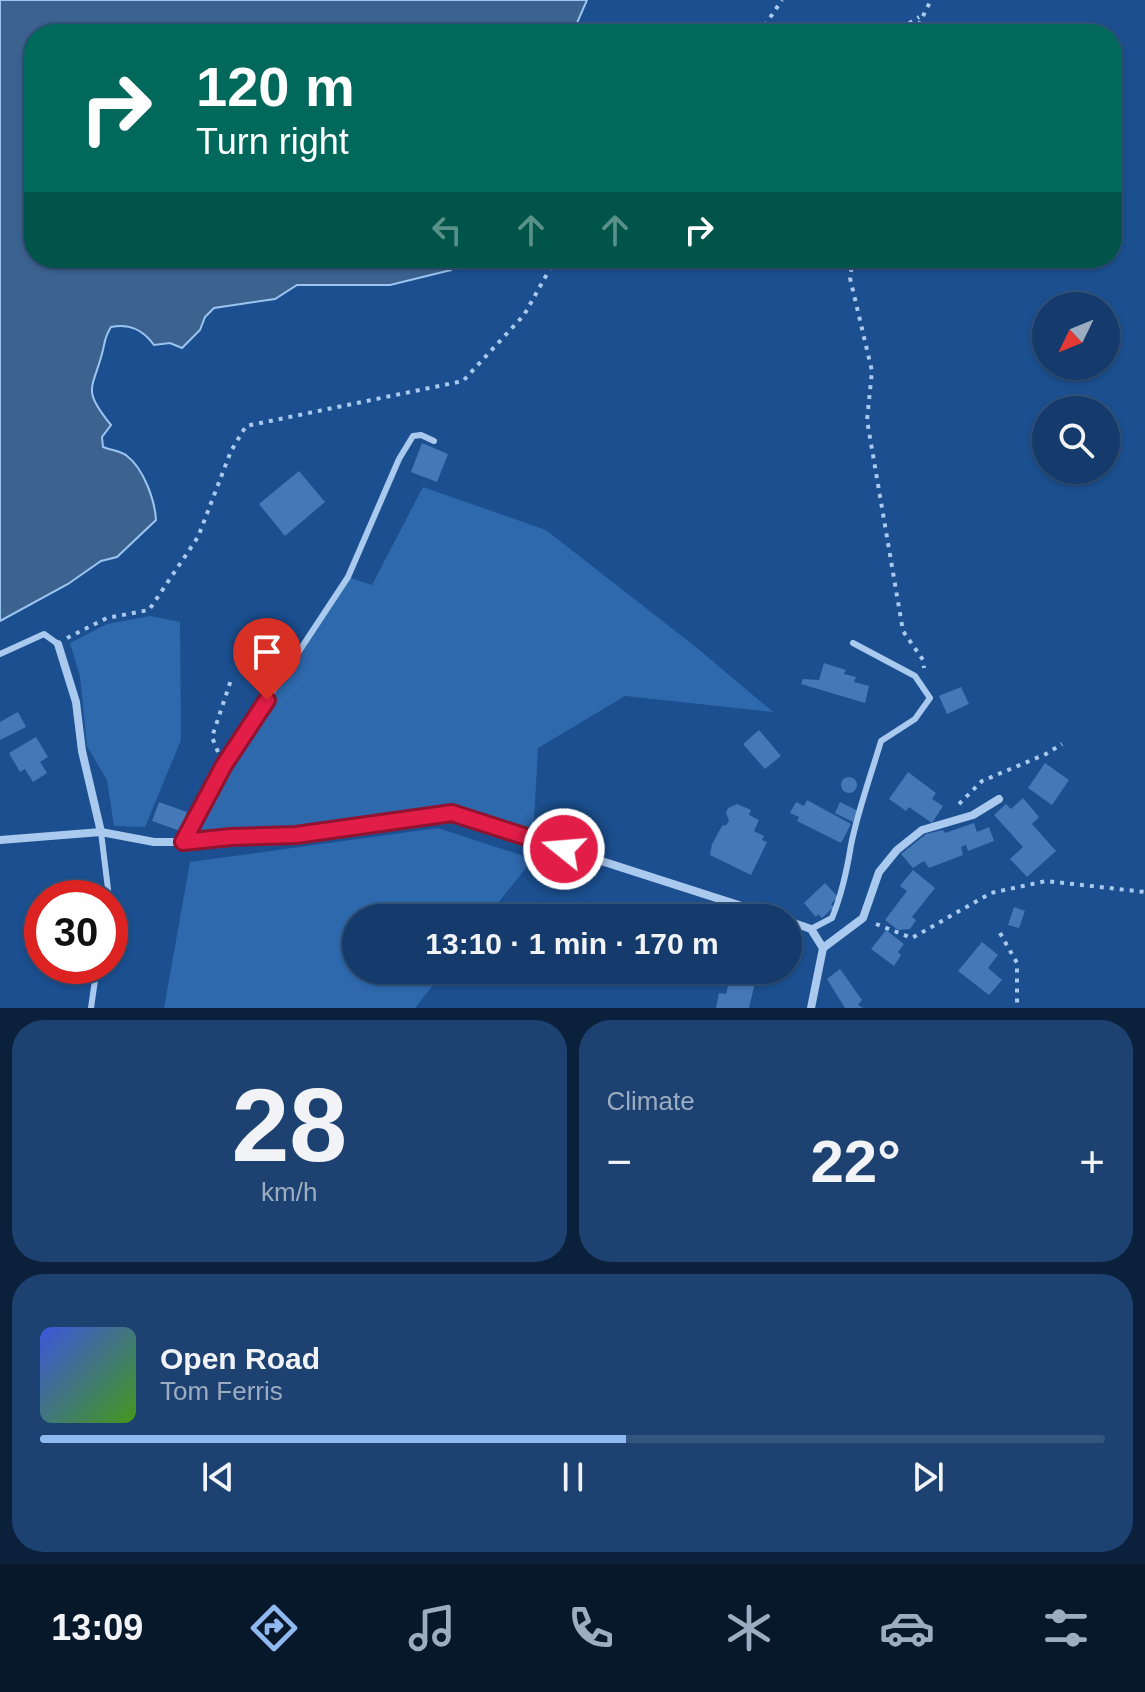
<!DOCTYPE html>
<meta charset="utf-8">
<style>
body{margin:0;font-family:Arial,sans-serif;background:#1d4271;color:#f1f3f6;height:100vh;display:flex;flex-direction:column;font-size:30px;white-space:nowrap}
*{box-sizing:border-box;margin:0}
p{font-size:26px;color:#9dadc1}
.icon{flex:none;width:44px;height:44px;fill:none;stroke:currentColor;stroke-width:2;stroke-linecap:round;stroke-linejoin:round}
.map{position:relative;height:1008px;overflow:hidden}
.panel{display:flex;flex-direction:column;gap:12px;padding:12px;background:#0b203b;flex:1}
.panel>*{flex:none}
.hud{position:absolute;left:24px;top:24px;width:1098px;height:244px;border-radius:32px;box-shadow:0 2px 6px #0004,0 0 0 2px #33557e;background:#00695c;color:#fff;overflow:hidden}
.needle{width:52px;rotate:227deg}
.fabs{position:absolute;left:1032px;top:292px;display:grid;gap:16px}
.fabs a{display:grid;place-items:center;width:88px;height:88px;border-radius:50%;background:#143b6b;box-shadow:0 2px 6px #0004,0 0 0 2px #33557e;font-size:40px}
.speed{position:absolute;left:24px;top:880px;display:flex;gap:16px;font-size:40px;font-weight:700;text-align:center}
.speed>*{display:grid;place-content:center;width:104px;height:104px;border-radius:50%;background:#143b6b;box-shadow:0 2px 6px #0004,0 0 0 2px #33557e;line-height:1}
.speed .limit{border:12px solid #d22;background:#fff;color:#111}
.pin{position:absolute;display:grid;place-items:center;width:68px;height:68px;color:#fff;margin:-82px -34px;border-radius:50% 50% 50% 0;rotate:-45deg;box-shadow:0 0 8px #0007}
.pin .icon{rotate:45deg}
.me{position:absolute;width:88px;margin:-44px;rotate:287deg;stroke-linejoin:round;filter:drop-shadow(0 0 6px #0008)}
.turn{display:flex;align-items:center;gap:28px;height:168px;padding:0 40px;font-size:36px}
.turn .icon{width:104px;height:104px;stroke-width:2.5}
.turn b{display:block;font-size:56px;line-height:68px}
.lanes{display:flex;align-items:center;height:76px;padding:0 40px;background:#0003;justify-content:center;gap:40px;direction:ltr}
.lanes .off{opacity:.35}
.big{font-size:60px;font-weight:800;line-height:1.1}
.panel .card{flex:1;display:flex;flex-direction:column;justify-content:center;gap:12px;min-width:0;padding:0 28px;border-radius:32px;background:#1d4271}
.panel .dial{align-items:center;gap:0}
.dial b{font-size:104px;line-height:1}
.song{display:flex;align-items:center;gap:24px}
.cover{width:96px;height:96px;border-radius:12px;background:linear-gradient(135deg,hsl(230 70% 55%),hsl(100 70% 35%))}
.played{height:8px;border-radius:4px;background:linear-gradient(90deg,#90b9f0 55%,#33557e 55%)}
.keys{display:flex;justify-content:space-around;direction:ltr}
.heat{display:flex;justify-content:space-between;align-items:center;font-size:44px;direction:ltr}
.panel .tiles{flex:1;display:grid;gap:12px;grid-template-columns:1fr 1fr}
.card:last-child{grid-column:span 2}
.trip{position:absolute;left:342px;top:904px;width:460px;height:80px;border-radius:40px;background:#143b6b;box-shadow:0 2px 6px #0004,0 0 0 2px #33557e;font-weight:800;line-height:80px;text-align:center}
.dock{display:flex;height:128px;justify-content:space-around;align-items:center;background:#08182b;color:#9dadc1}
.dock .icon{width:56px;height:56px}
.dock .current{color:#90b9f0}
.dock b{font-size:36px;color:#f1f3f6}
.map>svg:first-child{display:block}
.green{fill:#2e69ad}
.water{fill:#3c6290;stroke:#9cc4f0;stroke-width:2}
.building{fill:#4478b7}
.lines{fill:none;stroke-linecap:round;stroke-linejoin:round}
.path{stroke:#a9c9ee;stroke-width:4;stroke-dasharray:4 6;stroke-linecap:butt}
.service{stroke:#a9c9ee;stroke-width:6}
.minor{stroke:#a9c9ee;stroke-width:8}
.route-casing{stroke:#92132f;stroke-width:20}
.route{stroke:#e11d48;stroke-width:14}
</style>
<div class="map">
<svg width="1145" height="1008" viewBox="0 0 1145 1008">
<rect width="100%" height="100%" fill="#1b4f8f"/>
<g class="green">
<polygon points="423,487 546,530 697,648 773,712 625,696 538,748 533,840 452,813 296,835 183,842 224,765 348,577 372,585"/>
<polygon points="150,616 180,622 181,740 145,827 114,826 107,780 87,746 80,676 70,643 107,624"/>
<polygon points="438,828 533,859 486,918 356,918 356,970 445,970 415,1008 164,1008 190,862"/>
</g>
<path class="water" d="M 0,0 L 587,0 L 577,23 L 566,34 L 34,34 L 34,258 L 468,258 L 462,260 L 451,270 L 390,285 L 297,285 L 275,299 L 214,308 L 205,317 L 200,330 L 182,348 L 170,343 L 154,345 C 143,330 130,323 111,327 C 105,336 105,341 103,350 C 93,390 81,388 111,425 L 102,437 L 103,447 C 110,450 122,451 127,456 C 144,469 155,501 156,520 L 117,557 L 101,561 L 68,584 L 0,621 Z"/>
<g class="building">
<polygon points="422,443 448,454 437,482 411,472"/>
<polygon points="299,471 325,502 285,536 259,504"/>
<polygon points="824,663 846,670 844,674 856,677 854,682 869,686 865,703 801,684 803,679 819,680"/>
<polygon points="961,687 969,704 947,714 939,696"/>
<polygon points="18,712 26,727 0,740 0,722"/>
<polygon points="759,730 781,756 765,769 743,744"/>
<polygon points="36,737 48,757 40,762 47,773 33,782 25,769 20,772 9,753"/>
<polygon points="1045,763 1069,780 1052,805 1028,788"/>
<polygon points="908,772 936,793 932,799 943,806 932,823 909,807 906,811 889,799"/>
<circle cx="849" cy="785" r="8"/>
<polygon points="1023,798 1039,817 1032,824 1056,851 1027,877 1010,859 1023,847 994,815 1006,804 1011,809"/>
<polygon points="807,800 851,824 841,843 797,821 799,817 790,813 796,802 804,806"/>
<polygon points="159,802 187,812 180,831 152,821"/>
<polygon points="840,802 858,811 853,822 835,813"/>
<polygon points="737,804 751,810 749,815 759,820 754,831 764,836 762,840 767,842 751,875 710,855 712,844 722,826 726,825 729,821 726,813 728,808"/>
<polygon points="974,823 977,832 989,827 994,841 968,851 966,845 961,847 963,855 929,868 924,861 913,868 901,854 926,834 943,830 945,833"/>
<polygon points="913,870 935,888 912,917 916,920 910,929 898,930 885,920 907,891 900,886"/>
<polygon points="825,883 838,897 831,904 834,907 822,918 818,914 816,917 804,903"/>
<polygon points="1014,907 1025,911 1019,928 1008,925"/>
<polygon points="886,930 904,944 898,952 901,955 894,966 871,949"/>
<polygon points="982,942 998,955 988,968 1002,980 989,995 958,971"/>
<polygon points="840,969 862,1000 858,1005 863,1008 845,1008 827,979"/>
<polygon points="732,970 758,970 749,1008 716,1008 719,993 726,994"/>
</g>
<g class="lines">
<g class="path">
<polyline points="759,34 782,0"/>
<polyline points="892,34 919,17"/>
<polyline points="914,34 931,0"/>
<polyline points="853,258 850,278 872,371 867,420 903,631 923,660 924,668"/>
<polyline points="67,638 107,618 149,610 198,537 231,451 246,426 463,381 524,315 556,258"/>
<polyline points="218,752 212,737 231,680"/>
<polyline points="959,804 982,781 1046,754 1062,744"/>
<polyline points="876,924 912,938 991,893 1046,881 1145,892"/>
<polyline points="1000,933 1017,963 1017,1008"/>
</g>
<g class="service">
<polyline points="0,654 44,634 58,644"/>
<polyline points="101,832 108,889 107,898"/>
<polyline points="183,842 224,765 348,577 399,459 413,436 421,435 434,441"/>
<path d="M 811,929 L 832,918 C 842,894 847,870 851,845 C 858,810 871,775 881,741 L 915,719 L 930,698 L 915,676 L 853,643"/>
<polyline points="91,1008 97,966"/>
</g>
<g class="minor">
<polyline points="58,644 76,702 82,751 101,832"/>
<polyline points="0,840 101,832 154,842 183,842 231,837 296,835 452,813 779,918"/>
<polyline points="788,921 811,929 823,948 811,1008"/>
<polyline points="823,948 863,918 879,872 897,850 922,830 973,815 999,799"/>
</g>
</g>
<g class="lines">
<g class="route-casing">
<polyline id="route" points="267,700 224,765 183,842 231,837 296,835 452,813 564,849"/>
</g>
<use href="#route" class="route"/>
</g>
</svg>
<div class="fabs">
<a><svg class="needle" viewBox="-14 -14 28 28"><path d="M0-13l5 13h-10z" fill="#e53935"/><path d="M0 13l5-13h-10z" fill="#9dadc1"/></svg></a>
<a><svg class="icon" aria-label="search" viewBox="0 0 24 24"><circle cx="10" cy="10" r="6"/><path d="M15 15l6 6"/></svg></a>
</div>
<div class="speed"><div class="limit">30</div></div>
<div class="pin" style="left:267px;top:700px;background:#d93025"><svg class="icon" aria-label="arrive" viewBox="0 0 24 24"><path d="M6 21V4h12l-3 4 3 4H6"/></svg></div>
<svg class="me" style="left:564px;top:849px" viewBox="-20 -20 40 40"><circle r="17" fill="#e11d48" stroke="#fff" stroke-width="3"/><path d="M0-11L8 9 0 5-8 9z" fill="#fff"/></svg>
<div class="trip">13:10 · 1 min · 170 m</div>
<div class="hud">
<div class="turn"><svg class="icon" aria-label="right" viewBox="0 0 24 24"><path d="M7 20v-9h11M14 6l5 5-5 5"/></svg><div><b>120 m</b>Turn right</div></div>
<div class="lanes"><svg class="icon off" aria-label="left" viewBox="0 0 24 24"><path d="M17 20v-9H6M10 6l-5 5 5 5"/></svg><svg class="icon off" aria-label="ahead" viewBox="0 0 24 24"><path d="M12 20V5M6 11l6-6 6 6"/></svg><svg class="icon off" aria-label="ahead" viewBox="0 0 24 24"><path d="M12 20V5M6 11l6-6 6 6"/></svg><svg class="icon" aria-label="right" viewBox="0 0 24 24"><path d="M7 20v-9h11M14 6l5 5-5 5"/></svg></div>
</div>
</div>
<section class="panel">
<div class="tiles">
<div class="card dial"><b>28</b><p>km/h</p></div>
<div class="card"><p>Climate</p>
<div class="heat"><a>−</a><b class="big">22°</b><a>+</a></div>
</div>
<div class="card">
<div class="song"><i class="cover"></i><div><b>Open Road</b><p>Tom Ferris</p></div></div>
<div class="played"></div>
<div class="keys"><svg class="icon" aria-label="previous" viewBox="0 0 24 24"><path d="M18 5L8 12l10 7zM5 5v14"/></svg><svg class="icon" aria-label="pause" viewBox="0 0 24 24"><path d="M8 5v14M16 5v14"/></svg><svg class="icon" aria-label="next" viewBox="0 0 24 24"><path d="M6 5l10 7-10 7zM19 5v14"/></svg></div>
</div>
</div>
</section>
<nav class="dock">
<b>13:09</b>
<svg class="icon current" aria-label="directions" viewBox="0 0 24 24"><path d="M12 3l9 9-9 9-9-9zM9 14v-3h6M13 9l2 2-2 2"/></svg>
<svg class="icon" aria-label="music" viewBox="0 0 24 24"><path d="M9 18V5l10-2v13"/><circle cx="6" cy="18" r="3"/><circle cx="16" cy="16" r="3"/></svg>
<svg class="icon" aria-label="phone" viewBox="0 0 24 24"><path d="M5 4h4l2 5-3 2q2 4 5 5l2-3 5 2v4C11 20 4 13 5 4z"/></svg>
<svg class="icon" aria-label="climate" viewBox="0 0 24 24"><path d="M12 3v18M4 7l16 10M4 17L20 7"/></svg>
<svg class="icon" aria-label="car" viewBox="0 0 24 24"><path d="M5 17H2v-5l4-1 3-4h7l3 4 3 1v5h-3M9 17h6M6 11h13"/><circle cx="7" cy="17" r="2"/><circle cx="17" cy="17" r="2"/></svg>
<svg class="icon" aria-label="filters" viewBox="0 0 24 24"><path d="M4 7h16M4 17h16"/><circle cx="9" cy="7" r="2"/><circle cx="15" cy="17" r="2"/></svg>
</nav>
